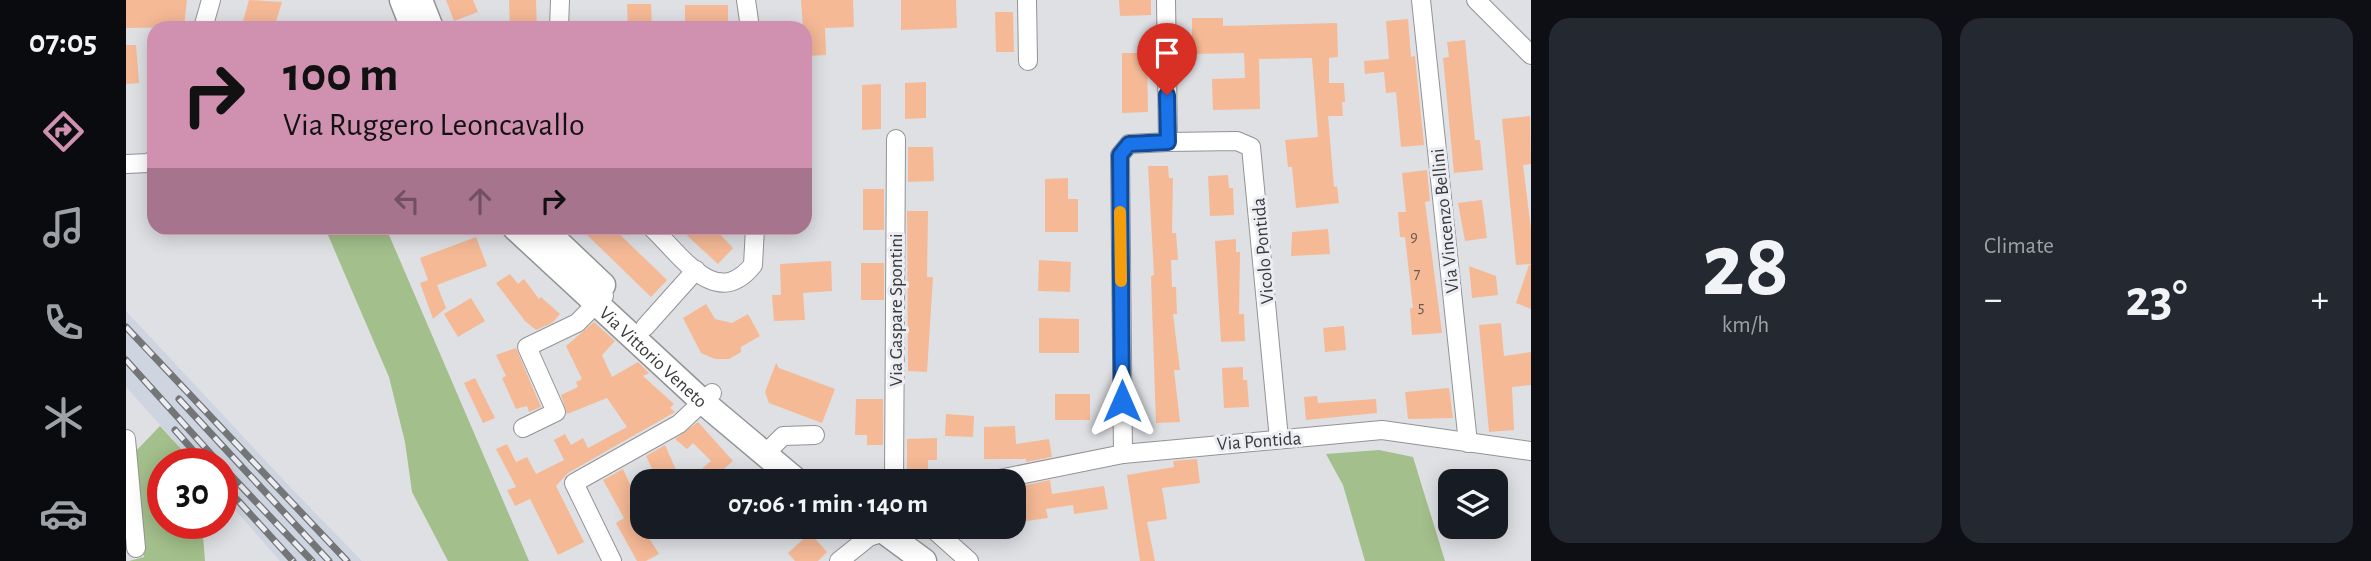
<!DOCTYPE html>
<meta charset="utf-8">
<style>
body{margin:0;font-family:"Alegreya Sans",sans-serif;background:#242831;color:#f1f3f6;height:100vh;display:flex;flex-direction:column;font-size:26px;white-space:nowrap}
*{box-sizing:border-box;margin:0}
p{font-size:23px;color:#9ea1a6}
.icon{flex:none;width:38px;height:38px;fill:none;stroke:currentColor;stroke-width:2;stroke-linecap:round;stroke-linejoin:round}
.map{position:relative;flex:1;overflow:hidden}
.drawer{display:flex;flex-direction:column;gap:18px;padding:18px;background:#0d0f14;width:840px}
.drawer>*{flex:none}
.top-card{position:absolute;left:21px;top:21px;width:665px;height:214px;border-radius:21px;box-shadow:0 4px 18px #0003;background:#d091b1;color:#111;overflow:hidden}
.fabs{position:absolute;left:1312px;top:469px;display:grid;gap:14px}
.fabs a{display:grid;place-items:center;width:70px;height:70px;border-radius:14px;background:#171b24;box-shadow:0 4px 18px #0003;font-size:35px}
.speed{position:absolute;left:21px;top:448px;display:flex;gap:14px;font-size:35px;font-weight:700;text-align:center}
.speed>*{display:grid;place-content:center;width:91px;height:91px;border-radius:50%;background:#171b24;box-shadow:0 4px 18px #0003;line-height:1}
.speed .limit{border:10px solid #d22;background:#fff;color:#111}
.pin{position:absolute;display:grid;place-items:center;width:60px;height:60px;color:#fff;margin:-72px -30px;border-radius:50% 50% 50% 0;rotate:-45deg;box-shadow:0 0 7px #0007}
.pin .icon{rotate:45deg}
.me{position:absolute;width:77px;margin:-38px;rotate:0deg;stroke-linejoin:round;filter:drop-shadow(0 0 5px #0008)}
.turn{display:flex;align-items:center;gap:24px;height:147px;padding:0 21px;font-size:32px}
.turn .icon{width:91px;height:91px;stroke-width:2.5}
.turn b{display:block;font-size:49px;line-height:60px}
.lanes{display:flex;align-items:center;height:66px;padding:0 21px;background:#0003;justify-content:center;gap:35px;direction:ltr}
.lanes .off{opacity:.35}
.big{font-size:52px;font-weight:700;line-height:1.1}
.drawer .widget{flex:1;display:flex;flex-direction:column;justify-content:center;gap:10px;min-width:0;padding:0 24px;border-radius:21px;background:#242831}
.drawer .dial{align-items:center;gap:0}
.dial b{font-size:91px;line-height:1}
.heat{display:flex;justify-content:space-between;align-items:center;font-size:38px;direction:ltr}
.drawer .tiles{flex:1;display:grid;gap:18px;grid-template-columns:repeat(2,1fr)}
.trip{position:absolute;left:504px;top:469px;width:396px;height:70px;border-radius:21px;background:#171b24;box-shadow:0 4px 18px #0003;font-weight:700;line-height:70px;text-align:center}
main{display:flex;flex:1;min-height:0}
.menu{display:flex;flex-direction:column;width:126px;justify-content:space-around;align-items:center;background:#090b0e;color:#9ea1a6}
.menu .icon{width:49px;height:49px}
.menu .current{color:#d091b1}
.menu b{font-size:32px;color:#f1f3f6}
.map>svg:first-child{display:block}
.built{fill:#cfd5e0}
.green{fill:#a3bf8b}
.building{fill:#f5b996}
.lines{fill:none;stroke-linecap:round;stroke-linejoin:round}
.street-casing{stroke:#919397;stroke-width:20}
.secondary-casing{stroke:#919397;stroke-width:27}
.street{stroke:#fff;stroke-width:18}
.secondary{stroke:#fff;stroke-width:24}
.rail-casing{stroke:#737577;stroke-width:7}
.rail{stroke:#ebedf2;stroke-width:4.5;stroke-dasharray:13;stroke-linecap:butt}
.route-casing{stroke:#114b97;stroke-width:18}
.route{stroke:#1a73e8;stroke-width:12}
.slow{stroke:#f59e0b;stroke-width:12}
.labels{text-anchor:middle;stroke-width:6;stroke-linejoin:round;paint-order:stroke}
.number-label{font-size:16px;fill:#675952}
.street-label{font-size:19px;fill:#38393b;stroke:#ebedf2}
</style>
<main>
<nav class="menu">
<b>07:05</b>
<svg class="icon current" aria-label="directions" viewBox="0 0 24 24"><path d="M12 3l9 9-9 9-9-9zM9 14v-3h6M13 9l2 2-2 2"/></svg>
<svg class="icon" aria-label="music" viewBox="0 0 24 24"><path d="M9 18V5l10-2v13"/><circle cx="6" cy="18" r="3"/><circle cx="16" cy="16" r="3"/></svg>
<svg class="icon" aria-label="phone" viewBox="0 0 24 24"><path d="M5 4h4l2 5-3 2q2 4 5 5l2-3 5 2v4C11 20 4 13 5 4z"/></svg>
<svg class="icon" aria-label="climate" viewBox="0 0 24 24"><path d="M12 3v18M4 7l16 10M4 17L20 7"/></svg>
<svg class="icon" aria-label="car" viewBox="0 0 24 24"><path d="M5 17H2v-5l4-1 3-4h7l3 4 3 1v5h-3M9 17h6M6 11h13"/><circle cx="7" cy="17" r="2"/><circle cx="17" cy="17" r="2"/></svg>
</nav>
<div class="map">
<svg width="1405" height="561" viewBox="0 0 1405 561">
<rect width="100%" height="100%" fill="#dee0e4"/>
<polygon class="built" points="0,311 168,491 236,561 154,561 96,495 96,464 69,464 0,387"/>
<g class="green">
<polygon points="199,228 260,228 403,561 322,561 286,492 279,442 263,377"/>
<polygon points="34,426 69,464 37,464 37,523 76,523 79,561 3,561 18,557 9,452"/>
<polygon points="1253,450 1287,457 1319,561 1239,561 1217,485 1200,454"/>
</g>
<g class="building">
<polygon points="0,0 61,0 58,27 0,28"/>
<polygon points="123,0 156,2 148,28 115,28"/>
<polygon points="320,0 347,0 352,12 328,21"/>
<polygon points="383,0 410,0 411,28 384,28"/>
<polygon points="675,0 727,0 728,27 699,28 700,55 679,56"/>
<polygon points="775,0 830,0 831,28 775,30"/>
<polygon points="993,0 1025,0 1025,15 994,16"/>
<polygon points="501,4 525,4 526,28 502,28"/>
<rect x="559" y="5" width="43" height="23"/>
<polygon points="869,12 887,12 888,52 870,52"/>
<polygon points="1066,18 1097,18 1097,26 1211,23 1212,57 1203,58 1203,83 1218,83 1219,102 1216,102 1217,116 1202,116 1208,187 1211,186 1213,203 1170,208 1166,167 1162,167 1159,140 1192,137 1186,58 1133,59 1134,109 1087,110 1086,79 1119,78 1118,53 1066,54"/>
<polygon points="1282,19 1285,57 1289,56 1298,145 1275,147 1270,92 1260,93 1258,72 1239,74 1238,61 1263,59 1260,21"/>
<polygon points="1339,40 1349,140 1354,140 1357,170 1328,173 1317,58 1323,57 1321,42"/>
<polygon points="0,45 10,45 13,83 0,84"/>
<polygon points="996,53 1021,53 1022,112 996,113"/>
<polygon points="800,82 800,118 779,119 779,83"/>
<polygon points="755,84 755,129 736,130 736,85"/>
<polygon points="1404,116 1405,164 1397,165 1405,229 1405,264 1390,265 1376,119"/>
<polygon points="782,147 807,147 808,181 782,182"/>
<polygon points="1022,166 1042,166 1043,178 1047,178 1046,233 1050,233 1052,260 1045,260 1046,287 1050,287 1051,314 1047,314 1054,370 1048,370 1054,422 1030,423 1025,276 1028,275"/>
<polygon points="1301,170 1304,201 1299,202 1316,333 1286,335 1284,308 1287,308 1279,237 1274,237 1272,212 1280,212 1276,173"/>
<polygon points="1102,175 1103,188 1107,188 1108,215 1084,216 1082,176"/>
<polygon points="942,178 942,199 952,199 952,232 919,232 919,179"/>
<rect x="737" y="189" width="21" height="41"/>
<polygon points="1356,200 1361,238 1339,241 1332,203"/>
<polygon points="781,211 802,211 801,277 807,277 801,372 782,371"/>
<polygon points="454,228 487,228 541,280 525,297"/>
<polygon points="553,228 588,228 607,248 592,264"/>
<polygon points="1202,229 1204,254 1165,256 1166,232"/>
<polygon points="350,237 361,266 311,285 320,308 307,319 294,283 302,280 294,258"/>
<polygon points="1110,239 1110,252 1114,252 1113,314 1118,314 1119,341 1095,342 1089,241"/>
<polygon points="913,260 945,262 944,292 912,291"/>
<polygon points="705,261 706,291 677,293 679,320 648,321 646,295 655,295 654,264"/>
<rect x="735" y="263" width="23" height="37"/>
<polygon points="1403,265 1405,265 1405,309 1390,303"/>
<polygon points="1343,266 1370,276 1372,295 1346,298"/>
<polygon points="384,274 392,284 398,279 413,299 415,297 434,314 426,323 410,330 399,321 370,283"/>
<polygon points="345,298 359,321 332,337 318,314"/>
<polygon points="580,304 589,319 606,323 622,314 634,336 615,347 615,352 603,359 589,359 575,353 557,318"/>
<polygon points="913,318 953,319 953,353 913,353"/>
<polygon points="468,322 489,341 476,355 486,377 512,362 523,373 517,376 548,404 544,408 549,412 442,473 430,486 458,542 432,555 404,499 389,506 381,490 390,487 370,449 381,444 390,462 401,457 410,474 438,460 428,440 439,434 445,445 457,438 462,448 501,427 481,398 441,414 435,395 452,387 450,382 456,379 440,346"/>
<polygon points="1375,323 1378,356 1405,352 1405,385 1386,387 1388,430 1363,432 1353,325"/>
<polygon points="1218,326 1220,350 1199,352 1197,328"/>
<polygon points="390,348 415,407 403,412 401,406 390,409 376,378 380,376 370,355"/>
<polygon points="650,363 653,368 709,389 696,423 643,403 639,392"/>
<polygon points="1117,367 1117,380 1121,380 1123,407 1098,408 1096,368"/>
<polygon points="349,378 369,418 357,423 338,383"/>
<polygon points="1323,388 1327,418 1282,419 1279,392"/>
<rect x="929" y="394" width="35" height="26"/>
<polygon points="1191,396 1192,403 1250,399 1251,413 1180,420 1178,397"/>
<polygon points="730,399 757,399 757,445 741,445 741,435 729,435"/>
<polygon points="820,414 848,416 847,437 819,436"/>
<polygon points="572,422 607,461 584,481 562,481 585,461 567,443 561,449 549,439"/>
<polygon points="889,426 890,444 923,439 926,457 900,462 900,459 858,459 858,427"/>
<polygon points="811,438 811,460 802,460 802,475 781,476 781,439"/>
<polygon points="539,445 555,481 532,481 520,456"/>
<polygon points="1071,459 1074,483 1036,488 1041,519 1021,522 1029,561 1014,561 1001,475 1048,467 1047,461"/>
<polygon points="497,469 516,511 516,527 533,554 520,561 511,561 490,523 498,518 477,480"/>
<polygon points="924,480 926,494 978,486 982,509 948,514 947,505 920,509 922,518 893,522 887,488"/>
<polygon points="684,533 701,552 692,561 669,561 662,553"/>
</g>
<g class="lines">
<g class="street-casing">
<g id="street">
<polyline points="620,0 624,28"/>
<polyline points="901,0 902,61"/>
<polyline points="1295,0 1342,443"/>
<polyline points="1350,0 1405,55"/>
<polyline points="77,28 85,0"/>
<polyline points="433,28 434,0"/>
<polyline points="1042,142 1111,141 1125,147 1153,439"/>
<polyline points="0,164 23,163 28,159"/>
<path d="M 526,228 C 555,255 590,311 627,265 L 629,228"/>
<polyline points="519,327 570,270"/>
<polyline points="397,428 430,412 401,347 451,323 478,296"/>
<polyline points="0,439 10,548"/>
<polyline points="646,447 657,436 689,435"/>
<polyline points="997,454 994,155 1003,144 1042,142 1040,0"/>
<polyline points="768,481 770,139"/>
<polyline points="863,481 997,454 1256,430 1405,451"/>
<polyline points="805,527 843,561"/>
<polyline points="486,561 448,483 553,424 586,393"/>
<polyline points="713,561 743,537 774,527"/>
</g>
</g>
<g class="secondary-casing">
<g id="secondary">
<polyline points="276,0 287,28"/>
<polyline points="294,0 305,28"/>
<path id="s1" d="M 389,228 L 577,402 L 671,481"/>
<polyline points="417,228 477,285"/>
<polyline points="752,527 798,561"/>
</g>
</g>
<use href="#street" class="street"/>
<use href="#secondary" class="secondary"/>
<g class="rail-casing">
<g id="rail">
<polyline points="0,327 221,561"/>
<polyline points="0,360 94,464"/>
<polyline points="53,399 203,561"/>
<polyline points="49,430 79,464"/>
<polyline points="96,466 186,561"/>
<polyline points="96,483 167,561"/>
</g>
</g>
<use href="#rail" class="rail"/>
</g>
<g class="lines">
<g class="route-casing">
<polyline id="route" points="996,401 994,155 1003,144 1042,142 1041,95"/>
</g>
<use href="#route" class="route"/>
<polyline class="slow" points="994,212 995,281"/>
</g>
<g class="labels">
<g class="number-label">
<text x="1288" y="242">9</text>
<text x="1291" y="279">7</text>
<text x="1295" y="312">5</text>
</g>
<g class="street-label">
<text transform="translate(1318 221) rotate(-96)" y="7">Via Vincenzo Bellini</text>
<text transform="translate(1136 251) rotate(-95)" y="7">Vicolo Pontida</text>
<text transform="translate(769 310) rotate(-90)" y="7">Via Gaspare Spontini</text>
<text dy="7" stroke="none"><textPath href="#s1" startOffset="189">Via Vittorio Veneto</textPath></text>
<text transform="translate(1133 440) rotate(-4)" y="7">Via Pontida</text>
</g>
</g>
</svg>
<div class="fabs">
<a><svg class="icon" aria-label="layers" viewBox="0 0 24 24"><path d="M12 4l9 5-9 5-9-5zM3 14l9 5 9-5"/></svg></a>
</div>
<div class="speed"><div class="limit">30</div></div>
<div class="pin" style="left:1041px;top:95px;background:#d93025"><svg class="icon" aria-label="arrive" viewBox="0 0 24 24"><path d="M6 21V4h12l-3 4 3 4H6"/></svg></div>
<svg class="me" style="left:996px;top:401px" viewBox="-20 -20 40 40"><path d="M0-17L14 15 0 8-14 15z" fill="#1a73e8" stroke="#fff" stroke-width="4"/></svg>
<div class="trip">07:06 · 1 min · 140 m</div>
<div class="top-card">
<div class="turn"><svg class="icon" aria-label="right" viewBox="0 0 24 24"><path d="M7 20v-9h11M14 6l5 5-5 5"/></svg><div><b>100 m</b>Via Ruggero Leoncavallo</div></div>
<div class="lanes"><svg class="icon off" aria-label="left" viewBox="0 0 24 24"><path d="M17 20v-9H6M10 6l-5 5 5 5"/></svg><svg class="icon off" aria-label="ahead" viewBox="0 0 24 24"><path d="M12 20V5M6 11l6-6 6 6"/></svg><svg class="icon" aria-label="right" viewBox="0 0 24 24"><path d="M7 20v-9h11M14 6l5 5-5 5"/></svg></div>
</div>
</div>
<section class="drawer">
<div class="tiles">
<div class="widget dial"><b>28</b><p>km/h</p></div>
<div class="widget"><p>Climate</p>
<div class="heat"><a>−</a><b class="big">23°</b><a>+</a></div>
</div>
</div>
</section>
</main>
